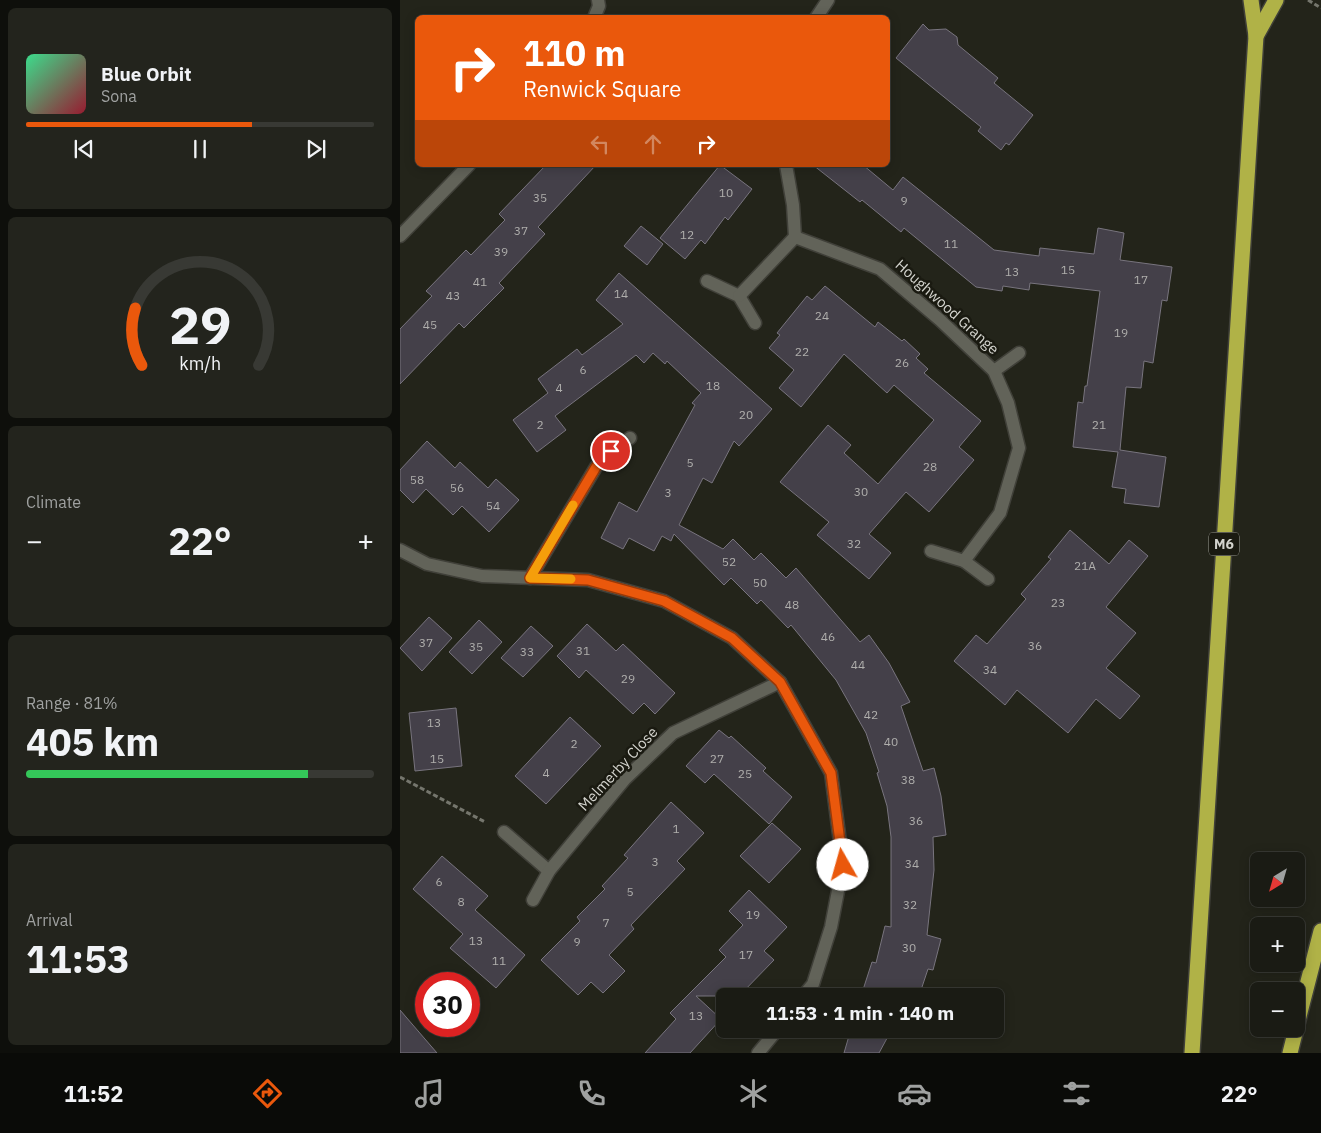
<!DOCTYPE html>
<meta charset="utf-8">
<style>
body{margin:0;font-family:"IBM Plex Sans",sans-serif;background:#23241d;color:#f1f3f6;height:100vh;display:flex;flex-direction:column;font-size:19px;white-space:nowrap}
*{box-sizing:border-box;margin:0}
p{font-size:16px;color:#9fa1a0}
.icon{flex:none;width:28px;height:28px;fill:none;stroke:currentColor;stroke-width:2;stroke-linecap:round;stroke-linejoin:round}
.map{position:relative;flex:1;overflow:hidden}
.side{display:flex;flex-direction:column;gap:8px;padding:8px;background:#0e0f0b;width:400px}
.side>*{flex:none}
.top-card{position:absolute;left:15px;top:15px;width:475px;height:152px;border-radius:8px;box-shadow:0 2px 12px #0003,0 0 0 1px #383934;background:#ea580c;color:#fff;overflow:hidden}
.needle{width:32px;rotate:217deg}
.tools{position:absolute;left:850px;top:852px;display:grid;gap:10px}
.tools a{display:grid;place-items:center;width:55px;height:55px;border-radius:8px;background:#1a1b14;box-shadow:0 2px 12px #0003,0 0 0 1px #383934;font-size:25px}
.speed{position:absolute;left:15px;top:972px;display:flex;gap:10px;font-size:25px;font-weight:700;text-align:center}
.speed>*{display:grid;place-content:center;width:65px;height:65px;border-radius:50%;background:#1a1b14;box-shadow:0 2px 12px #0003,0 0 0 1px #383934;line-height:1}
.speed .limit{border:8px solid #d22;background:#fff;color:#111}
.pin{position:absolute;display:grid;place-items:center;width:42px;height:42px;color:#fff;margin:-21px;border:2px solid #fff;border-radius:50%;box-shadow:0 1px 5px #0007}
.me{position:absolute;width:55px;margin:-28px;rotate:353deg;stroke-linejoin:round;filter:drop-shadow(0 0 4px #0008)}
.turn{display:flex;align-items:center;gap:18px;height:105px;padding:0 25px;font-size:22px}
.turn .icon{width:65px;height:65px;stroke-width:2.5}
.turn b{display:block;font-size:35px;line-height:42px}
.lanes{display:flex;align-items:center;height:48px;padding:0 25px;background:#0003;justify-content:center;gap:25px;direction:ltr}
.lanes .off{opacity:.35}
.big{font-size:38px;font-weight:800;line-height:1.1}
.side .widget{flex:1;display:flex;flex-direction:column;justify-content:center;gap:8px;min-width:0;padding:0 18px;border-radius:8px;background:#23241d}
.side .dial{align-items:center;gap:0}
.dial svg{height:130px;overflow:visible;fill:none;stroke:#383934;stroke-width:7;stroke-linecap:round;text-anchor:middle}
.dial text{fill:#f1f3f6;stroke:none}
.song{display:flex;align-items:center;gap:15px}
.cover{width:60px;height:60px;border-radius:8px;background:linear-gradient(135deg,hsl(150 70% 55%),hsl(350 70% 35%))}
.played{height:5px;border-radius:2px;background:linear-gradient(90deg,#ea580c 65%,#383934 65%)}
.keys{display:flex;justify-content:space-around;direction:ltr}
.heat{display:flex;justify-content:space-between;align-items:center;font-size:28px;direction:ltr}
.charge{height:8px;border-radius:4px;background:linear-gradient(90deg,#34c759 81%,#383934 0)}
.trip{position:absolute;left:316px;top:988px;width:288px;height:50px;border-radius:8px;background:#1a1b14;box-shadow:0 2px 12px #0003,0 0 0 1px #383934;font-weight:800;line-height:50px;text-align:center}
.tab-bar{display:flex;height:80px;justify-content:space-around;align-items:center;background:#0a0b08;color:#9fa1a0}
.tab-bar .icon{width:35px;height:35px}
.tab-bar .current{color:#ea580c}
.tab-bar b{font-size:22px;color:#f1f3f6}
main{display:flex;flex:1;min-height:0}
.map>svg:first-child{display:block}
.building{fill:#444049;stroke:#78747e}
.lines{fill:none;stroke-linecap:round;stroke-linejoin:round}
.street-casing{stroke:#404039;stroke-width:15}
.highway-casing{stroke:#404039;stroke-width:18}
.path{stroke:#75766d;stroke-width:3;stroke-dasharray:5 2.5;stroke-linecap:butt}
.street{stroke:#626359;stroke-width:12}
.highway{stroke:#b0b247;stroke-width:15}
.route-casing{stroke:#983908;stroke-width:12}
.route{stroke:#ea580c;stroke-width:9}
.slow{stroke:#f59e0b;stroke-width:9}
.labels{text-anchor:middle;stroke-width:5;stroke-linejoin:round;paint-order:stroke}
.number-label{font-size:12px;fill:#afaeac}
.shield{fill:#1a1a11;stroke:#9c9c95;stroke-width:1}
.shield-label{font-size:14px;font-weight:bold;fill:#d3d3cd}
.street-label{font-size:15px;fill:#d3d3cd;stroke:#1a1a11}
</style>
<main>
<section class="side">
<div class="widget">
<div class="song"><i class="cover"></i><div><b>Blue Orbit</b><p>Sona</p></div></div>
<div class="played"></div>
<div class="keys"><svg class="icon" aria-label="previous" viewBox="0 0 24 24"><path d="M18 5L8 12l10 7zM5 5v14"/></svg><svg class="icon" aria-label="pause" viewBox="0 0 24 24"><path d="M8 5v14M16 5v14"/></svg><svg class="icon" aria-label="next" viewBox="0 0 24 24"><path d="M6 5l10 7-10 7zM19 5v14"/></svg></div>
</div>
<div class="widget dial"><svg viewBox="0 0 100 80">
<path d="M14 69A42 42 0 1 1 86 69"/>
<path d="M14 69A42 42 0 0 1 10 34" stroke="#ea580c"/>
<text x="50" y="56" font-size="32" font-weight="700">29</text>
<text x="50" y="72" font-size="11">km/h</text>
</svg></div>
<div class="widget"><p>Climate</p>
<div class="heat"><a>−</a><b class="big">22°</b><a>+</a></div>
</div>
<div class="widget"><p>Range · 81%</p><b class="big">405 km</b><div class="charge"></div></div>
<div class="widget"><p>Arrival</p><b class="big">11:53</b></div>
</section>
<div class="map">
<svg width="921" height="1053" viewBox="0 0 921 1053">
<rect width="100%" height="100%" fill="#23241a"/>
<g class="building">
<polygon points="523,24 529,30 546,29 557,37 558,45 598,78 594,83 633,115 609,145 606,143 601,150 578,131 581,127 496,58"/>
<polygon points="146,165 196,165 138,227 145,234 99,283 104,288 64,328 59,323 0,384 0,329 32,296 26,291 66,250 71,255 105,220 99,214"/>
<polygon points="320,165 352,189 328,220 325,217 305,244 301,240 285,259 260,238"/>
<polygon points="413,165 463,165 493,190 503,177 594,250 639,256 640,248 694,254 698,228 724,233 720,260 772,267 767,301 762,300 753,363 744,361 741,388 726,387 720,450 766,457 759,507 724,503 726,489 712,487 718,452 673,447 678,402 683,403 685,386 687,386 700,291 630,283 629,290 603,286 602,291 576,287 504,228 501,232 462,200 460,202"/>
<polygon points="241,226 263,244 247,265 224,246"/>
<polygon points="219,273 372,409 339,446 334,441 312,483 303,478 279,525 323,549 333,539 354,560 361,553 386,578 396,568 460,642 469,635 489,663 510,702 501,706 523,771 534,768 541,796 546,835 533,837 534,870 527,935 541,939 533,970 528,969 519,996 461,996 472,962 476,963 485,926 491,927 491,837 487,806 477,773 479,772 466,733 436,680 391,625 388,628 361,600 357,604 331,578 324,585 274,534 271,541 262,536 254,551 229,538 223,549 201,538 219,502 237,512 295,405 292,403 301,393 267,361 265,364 253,353 244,363 236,355 155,416 166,430 137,452 113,420 148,393 138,379 177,349 182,355 223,324 196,300"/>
<polygon points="425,286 475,327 478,322 502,341 504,339 520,354 516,358 528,369 524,373 581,421 559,447 574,460 529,512 506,492 469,534 491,553 469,579 417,535 429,522 380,482 428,425 451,445 444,453 478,484 534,420 494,385 487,393 444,354 401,407 379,388 394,370 369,348 380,335 377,333 407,296 412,300"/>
<polygon points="27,441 55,468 60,462 88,488 96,479 119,500 89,532 62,506 53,515 26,489 13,503 0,490 0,470"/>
<polygon points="670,530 709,564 729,540 748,556 706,607 736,633 706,668 740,696 720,719 696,699 668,733 617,690 605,705 554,661 576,635 587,644 626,599 621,594 651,559 648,557"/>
<polygon points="29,617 52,638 22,671 0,648"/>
<polygon points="79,620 102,642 72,674 49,652"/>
<polygon points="187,624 216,651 223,644 275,693 255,714 244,703 233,714 186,670 179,678 157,656"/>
<polygon points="131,626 153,646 123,677 101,658"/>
<polygon points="56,708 62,766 15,771 9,713"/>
<polygon points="170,717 201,746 146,804 115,776"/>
<polygon points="319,730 329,738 331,736 366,768 363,771 392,797 369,824 314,774 305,783 286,766"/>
<polygon points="271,802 304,833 277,861 285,869 231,925 234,929 209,955 225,971 203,993 191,982 178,995 141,960 180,921 177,917 205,889 202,886 228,858 224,855"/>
<polygon points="372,823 401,849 369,883 340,856"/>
<polygon points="42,856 88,896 75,910 125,955 96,988 50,948 63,934 13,889"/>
<polygon points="349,890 387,927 364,951 374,960 339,996 296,996 321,1019 290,1053 245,1053 276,1019 270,1013 326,957 319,950 343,925 329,911"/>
<polygon points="0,1010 37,1053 0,1053"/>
<polygon points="451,1029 492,1029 479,1053 444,1053"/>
</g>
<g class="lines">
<g class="street-casing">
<g id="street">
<polyline points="194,18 199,6 198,0"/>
<polyline points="416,18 428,0"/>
<polyline points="0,236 69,165"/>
<polyline points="395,237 480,269 540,320 594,371 619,353"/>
<polyline points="307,281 339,296 355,323"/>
<polyline points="339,296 395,237 393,205 386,165"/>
<polyline points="0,550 27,564 82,576 188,580 264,601 332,638 380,682 431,773 443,865 431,927 413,984 403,996"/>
<polyline points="531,551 564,561 588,579"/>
<polyline points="564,561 600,513 619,448 608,403 594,371"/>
<polyline points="130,578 196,467 211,451 230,438"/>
<polyline points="104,832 149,871"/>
<polyline points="133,900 149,871 225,779 273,733 380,682"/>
<polyline points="358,1053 378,1029"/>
</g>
</g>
<g class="highway-casing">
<g id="highway">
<polyline points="856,36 876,0"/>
<polyline points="896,1028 921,931"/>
<polyline points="792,1053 856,36 851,0"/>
<polyline points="890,1053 896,1029"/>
</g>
</g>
<g class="path">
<polyline points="908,0 921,8"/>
<polyline points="0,777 85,822"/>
</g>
<use href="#street" class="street"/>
<use href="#highway" class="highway"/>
</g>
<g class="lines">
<g class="route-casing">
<polyline id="route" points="211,451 196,467 130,578 188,580 264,601 332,638 380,682 431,773 443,865"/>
</g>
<use href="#route" class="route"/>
<polyline class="slow" points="171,579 130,578 173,505"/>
</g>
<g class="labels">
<g class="number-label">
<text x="326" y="197">10</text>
<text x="140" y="202">35</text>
<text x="504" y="205">9</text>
<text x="121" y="235">37</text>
<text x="287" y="239">12</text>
<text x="551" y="248">11</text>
<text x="101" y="256">39</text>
<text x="668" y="274">15</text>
<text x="612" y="276">13</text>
<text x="741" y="284">17</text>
<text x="80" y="286">41</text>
<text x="221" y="298">14</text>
<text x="53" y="300">43</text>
<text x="422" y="320">24</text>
<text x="30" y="329">45</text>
<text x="721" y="337">19</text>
<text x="402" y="356">22</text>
<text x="502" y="367">26</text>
<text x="183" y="374">6</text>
<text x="313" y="390">18</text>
<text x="159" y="392">4</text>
<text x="346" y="419">20</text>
<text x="140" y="429">2</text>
<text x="699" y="429">21</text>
<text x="290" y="467">5</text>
<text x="530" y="471">28</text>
<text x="17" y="484">58</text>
<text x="57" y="492">56</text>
<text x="461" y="496">30</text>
<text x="268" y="497">3</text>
<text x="93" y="510">54</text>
<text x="454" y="548">32</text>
<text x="329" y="566">52</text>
<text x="685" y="570">21A</text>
<text x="360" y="587">50</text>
<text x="658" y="607">23</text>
<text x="392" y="609">48</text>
<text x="428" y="641">46</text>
<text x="26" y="647">37</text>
<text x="635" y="650">36</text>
<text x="76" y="651">35</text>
<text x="183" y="655">31</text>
<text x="127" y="656">33</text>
<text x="458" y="669">44</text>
<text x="590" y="674">34</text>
<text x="228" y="683">29</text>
<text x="471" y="719">42</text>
<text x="34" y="727">13</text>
<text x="491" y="746">40</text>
<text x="174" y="748">2</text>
<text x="37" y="763">15</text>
<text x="317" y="763">27</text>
<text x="146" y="777">4</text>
<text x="345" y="778">25</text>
<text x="508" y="784">38</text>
<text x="516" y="825">36</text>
<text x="276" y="833">1</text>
<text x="255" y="866">3</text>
<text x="512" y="868">34</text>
<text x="39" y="886">6</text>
<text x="230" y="896">5</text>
<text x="61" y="906">8</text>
<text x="510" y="909">32</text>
<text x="353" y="919">19</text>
<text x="206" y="927">7</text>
<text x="76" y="945">13</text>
<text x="177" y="946">9</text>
<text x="509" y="952">30</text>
<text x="346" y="959">17</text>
<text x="99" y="965">11</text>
<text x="296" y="1020">13</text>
</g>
<rect class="shield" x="809" y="532.5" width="30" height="23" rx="4"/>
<g class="shield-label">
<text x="824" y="549">M6</text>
</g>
<g class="street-label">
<text transform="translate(547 307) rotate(42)" y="5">Houghwood Grange</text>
<text transform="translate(218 769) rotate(-47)" y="5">Melmerby Close</text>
</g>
</g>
</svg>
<div class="tools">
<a><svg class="needle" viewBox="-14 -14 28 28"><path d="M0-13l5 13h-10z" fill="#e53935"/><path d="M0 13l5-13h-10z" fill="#9fa1a0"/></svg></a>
<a>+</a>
<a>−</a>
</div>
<div class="speed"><div class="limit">30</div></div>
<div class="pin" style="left:211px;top:451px;background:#d93025"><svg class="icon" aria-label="arrive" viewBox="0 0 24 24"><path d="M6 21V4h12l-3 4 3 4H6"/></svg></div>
<svg class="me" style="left:443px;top:865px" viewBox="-20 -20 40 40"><circle r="19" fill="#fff"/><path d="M0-13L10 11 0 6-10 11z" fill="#ea580c"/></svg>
<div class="trip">11:53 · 1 min · 140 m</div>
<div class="top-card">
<div class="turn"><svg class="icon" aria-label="right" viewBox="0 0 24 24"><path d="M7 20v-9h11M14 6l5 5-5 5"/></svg><div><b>110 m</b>Renwick Square</div></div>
<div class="lanes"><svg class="icon off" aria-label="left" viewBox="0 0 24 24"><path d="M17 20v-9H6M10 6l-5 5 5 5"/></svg><svg class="icon off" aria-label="ahead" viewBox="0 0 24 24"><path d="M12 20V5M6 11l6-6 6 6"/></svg><svg class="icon" aria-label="right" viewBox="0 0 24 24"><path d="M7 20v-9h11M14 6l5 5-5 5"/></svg></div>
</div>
</div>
</main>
<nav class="tab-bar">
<b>11:52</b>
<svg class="icon current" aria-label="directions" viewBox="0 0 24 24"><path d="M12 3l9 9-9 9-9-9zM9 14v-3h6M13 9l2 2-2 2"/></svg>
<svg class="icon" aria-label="music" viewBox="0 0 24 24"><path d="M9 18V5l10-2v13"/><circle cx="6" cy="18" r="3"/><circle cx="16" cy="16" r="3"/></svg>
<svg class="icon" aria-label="phone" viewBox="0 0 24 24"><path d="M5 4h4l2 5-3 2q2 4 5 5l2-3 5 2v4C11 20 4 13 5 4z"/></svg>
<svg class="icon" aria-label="climate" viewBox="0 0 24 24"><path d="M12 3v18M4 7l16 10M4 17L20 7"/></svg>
<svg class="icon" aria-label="car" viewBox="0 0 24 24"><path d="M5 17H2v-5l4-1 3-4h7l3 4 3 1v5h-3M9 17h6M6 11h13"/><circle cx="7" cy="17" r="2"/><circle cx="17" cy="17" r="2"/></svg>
<svg class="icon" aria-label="filters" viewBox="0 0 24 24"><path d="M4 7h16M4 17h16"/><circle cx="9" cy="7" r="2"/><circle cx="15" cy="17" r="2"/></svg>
<b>22°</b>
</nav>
